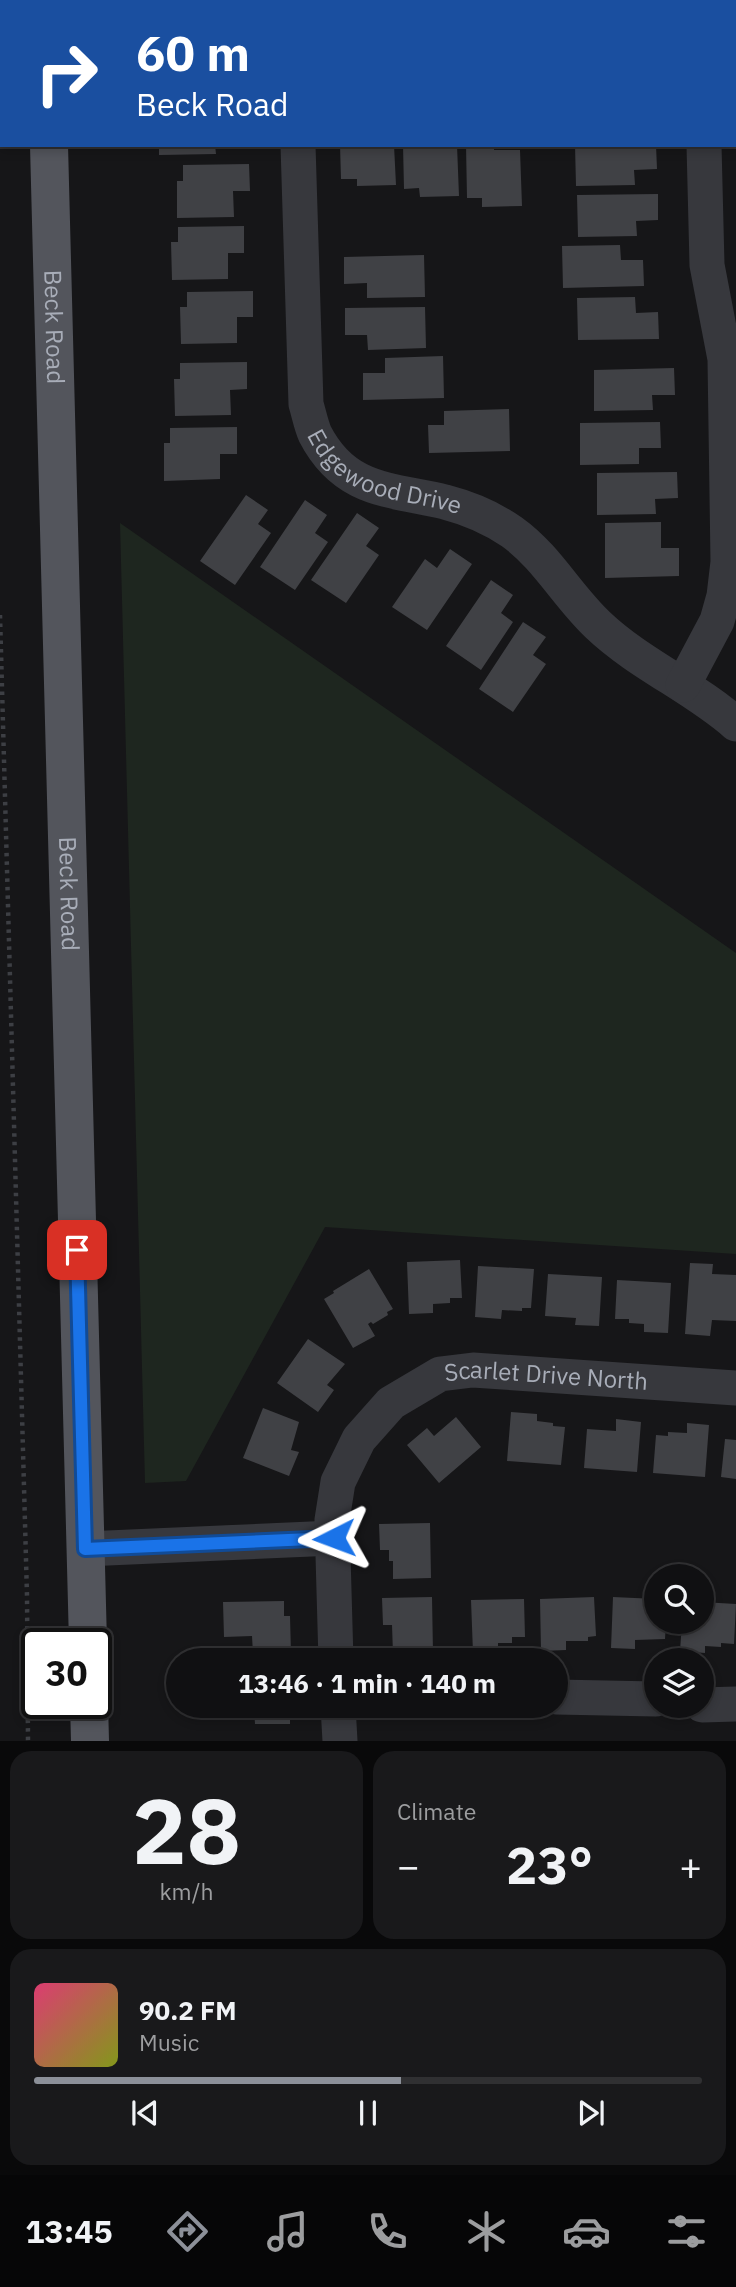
<!DOCTYPE html>
<meta charset="utf-8">
<style>
body{margin:0;font-family:"IBM Plex Sans",sans-serif;background:#19191b;color:#f1f3f6;height:100vh;display:flex;flex-direction:column;font-size:26px;white-space:nowrap}
*{box-sizing:border-box;margin:0}
p{font-size:23px;color:#9c9d9f}
.icon{flex:none;width:38px;height:38px;fill:none;stroke:currentColor;stroke-width:2;stroke-linecap:round;stroke-linejoin:round}
.map{position:relative;height:1741px;overflow:hidden}
.drawer{display:flex;flex-direction:column;gap:10px;padding:10px;background:#09090a;flex:1}
.drawer>*{flex:none}
.banner{position:absolute;left:0px;top:0px;width:737px;height:147px;box-shadow:0 4px 10px #0003,0 0 0 2px #303032;background:#1a4fa0;color:#fff;overflow:hidden}
.controls{position:absolute;left:644px;top:1564px;display:grid;gap:14px}
.controls a{display:grid;place-items:center;width:70px;height:70px;border-radius:50%;background:#101012;box-shadow:0 4px 10px #0003,0 0 0 2px #303032;font-size:35px}
.speed{position:absolute;left:21px;top:1628px;display:flex;gap:14px;font-size:35px;font-weight:700;text-align:center}
.speed>*{display:grid;place-content:center;width:91px;height:91px;border-radius:50%;background:#101012;box-shadow:0 4px 10px #0003,0 0 0 2px #303032;line-height:1}
.speed .limit{border:4px solid #111;border-radius:10px;background:#fff;color:#111}
.pin{position:absolute;display:grid;place-items:center;width:60px;height:60px;color:#fff;margin:-30px;border-radius:14px;box-shadow:0 4px 10px #0006}
.me{position:absolute;width:77px;margin:-38px;rotate:267deg;stroke-linejoin:round;filter:drop-shadow(0 0 5px #0008)}
.turn{display:flex;align-items:center;gap:24px;height:147px;padding:0 21px;font-size:32px}
.turn .icon{width:91px;height:91px;stroke-width:2.5}
.turn b{display:block;font-size:49px;line-height:60px}
.big{font-size:52px;font-weight:700;line-height:1.1}
.drawer .card{flex:1;display:flex;flex-direction:column;justify-content:center;gap:10px;min-width:0;padding:0 24px;border-radius:21px;background:#19191b}
.drawer .dial{align-items:center;gap:0}
.dial b{font-size:91px;line-height:1}
.song{display:flex;align-items:center;gap:21px}
.cover{width:84px;height:84px;border-radius:10px;background:linear-gradient(135deg,hsl(340 70% 55%),hsl(70 70% 35%))}
.played{height:7px;border-radius:4px;background:linear-gradient(90deg,#8c9099 55%,#303032 55%)}
.keys{display:flex;justify-content:space-around;direction:ltr}
.heat{display:flex;justify-content:space-between;align-items:center;font-size:38px;direction:ltr}
.drawer .tiles{flex:1;display:grid;gap:10px;grid-template-columns:1fr 1fr}
.card:last-child{grid-column:span 2}
.trip{position:absolute;left:166px;top:1648px;width:402px;height:70px;border-radius:35px;background:#101012;box-shadow:0 4px 10px #0003,0 0 0 2px #303032;font-weight:700;line-height:70px;text-align:center}
.dock{display:flex;height:112px;justify-content:space-around;align-items:center;background:#060607;color:#9c9d9f}
.dock .icon{width:49px;height:49px}
.dock .selected{color:#8c9099}
.dock b{font-size:32px;color:#f1f3f6}
.map>svg:first-child{display:block}
.green{fill:#1e261f}
.building{fill:#404145}
.lines{fill:none;stroke-linecap:round;stroke-linejoin:round}
.path{stroke:#3d3f44;stroke-width:4.5;stroke-dasharray:3.5 5;stroke-linecap:butt}
.minor{stroke:#37383d;stroke-width:35}
.major{stroke:#53555c;stroke-width:38}
.route-casing{stroke:#114b97;stroke-width:18}
.route{stroke:#1a73e8;stroke-width:12}
.labels{text-anchor:middle;stroke-width:5;stroke-linejoin:round;paint-order:stroke}
.street-label{font-size:24px;fill:#a8adb8;stroke:#111113}
</style>
<div class="map">
<svg width="736" height="1741" viewBox="0 0 736 1741">
<rect width="100%" height="100%" fill="#161618"/>
<polygon class="green" points="120,523 736,953 736,1254 325,1227 186,1481 145,1483"/>
<g class="building">
<polygon points="159,145 215,145 216,154 159,155"/>
<polygon points="340,145 394,145 396,185 357,186 357,179 341,179"/>
<polygon points="403,145 457,145 459,196 420,197 419,188 404,189"/>
<polygon points="466,145 494,145 494,150 520,150 522,206 482,207 482,198 467,198"/>
<polygon points="575,145 656,145 657,169 634,170 635,185 576,186"/>
<polygon points="249,164 250,191 233,191 234,217 177,218 177,181 183,181 183,165"/>
<polygon points="658,194 658,220 636,221 637,236 578,237 577,195"/>
<polygon points="244,226 244,253 228,253 228,279 172,280 171,242 178,242 178,227"/>
<polygon points="620,245 621,260 643,260 644,286 563,288 562,246"/>
<polygon points="424,255 425,297 367,298 367,283 344,284 344,257"/>
<polygon points="253,291 253,317 237,317 237,343 181,344 180,307 187,307 187,292"/>
<polygon points="635,297 636,313 658,312 659,339 578,340 577,298"/>
<polygon points="425,307 426,348 368,350 367,335 345,335 345,308"/>
<polygon points="443,356 444,398 363,400 363,373 385,373 385,358"/>
<polygon points="247,362 247,389 230,390 231,415 175,416 174,379 180,379 180,363"/>
<polygon points="674,368 675,395 652,395 653,410 594,411 594,370"/>
<polygon points="509,409 510,451 429,453 428,425 444,425 444,411"/>
<polygon points="660,422 661,448 639,448 639,464 580,465 580,423"/>
<polygon points="237,427 237,454 220,454 220,479 164,481 164,443 170,443 170,428"/>
<polygon points="677,472 678,498 655,499 656,514 597,515 597,473"/>
<polygon points="246,495 268,510 258,524 271,533 235,585 200,561"/>
<polygon points="305,500 327,515 315,533 328,542 295,590 260,567"/>
<polygon points="357,513 379,528 366,546 379,555 346,603 311,580"/>
<polygon points="661,522 661,548 679,548 679,576 605,578 605,523"/>
<polygon points="450,549 472,564 427,630 392,607 425,559 437,568"/>
<polygon points="491,580 513,595 501,613 513,622 481,670 446,646"/>
<polygon points="523,622 546,637 533,655 546,664 513,712 479,689"/>
<polygon points="460,1260 462,1298 450,1298 450,1303 433,1304 433,1313 409,1314 407,1262"/>
<polygon points="690,1263 713,1264 712,1274 736,1275 736,1321 712,1320 710,1336 685,1334"/>
<polygon points="478,1266 534,1269 531,1308 522,1308 522,1311 502,1310 501,1319 475,1317"/>
<polygon points="369,1269 393,1309 387,1312 388,1315 373,1324 371,1322 368,1324 375,1336 353,1348 324,1299 334,1293 333,1291"/>
<polygon points="548,1274 602,1277 599,1326 575,1325 576,1318 545,1316"/>
<polygon points="617,1280 671,1283 668,1333 644,1332 644,1324 629,1323 629,1319 615,1319"/>
<polygon points="308,1339 345,1364 327,1385 334,1390 318,1412 277,1383"/>
<polygon points="263,1408 299,1422 291,1450 299,1452 289,1476 243,1458"/>
<polygon points="511,1412 537,1414 537,1421 553,1423 553,1426 565,1427 561,1465 507,1461"/>
<polygon points="456,1417 481,1447 439,1483 407,1445 427,1428 434,1436"/>
<polygon points="616,1419 641,1422 637,1472 584,1468 587,1429 616,1431"/>
<polygon points="687,1423 709,1425 705,1477 653,1473 656,1435 668,1436 668,1432 687,1433"/>
<polygon points="725,1439 736,1440 736,1479 721,1477"/>
<polygon points="430,1523 431,1578 393,1579 393,1561 389,1561 389,1550 380,1550 379,1524"/>
<polygon points="432,1597 433,1653 393,1654 392,1625 383,1625 382,1598"/>
<polygon points="594,1597 596,1636 588,1637 588,1641 566,1641 566,1650 541,1651 540,1599"/>
<polygon points="613,1597 656,1599 656,1622 666,1622 665,1639 635,1640 635,1649 611,1648"/>
<polygon points="524,1599 525,1637 512,1637 512,1643 498,1643 498,1652 473,1653 471,1600"/>
<polygon points="284,1601 284,1616 290,1616 291,1654 253,1654 252,1636 224,1637 223,1602"/>
<polygon points="702,1602 736,1604 734,1644 721,1643 721,1647 705,1646 705,1653 680,1651 682,1622 702,1622"/>
<polygon points="254,1706 290,1706 290,1724 255,1724"/>
</g>
<g class="lines">
<polyline class="path" points="0,615 27,1596 28,1741"/>
<g class="minor">
<polyline points="217,0 220,2"/>
<polyline points="291,0 292,2"/>
<polyline points="0,39 2,39"/>
<polyline points="735,73 736,73"/>
<path id="s1" d="M 298,145 L 306,404 C 309,414 311,425 315,434 C 345,492 390,489 445,502 C 468,508 492,518 512,532 C 547,557 567,596 598,625 C 639,664 694,687 736,724"/>
<polyline points="683,685 717,621 724,596 728,562 725,359 707,265 704,145"/>
<polyline points="85,1549 334,1538"/>
<path id="s2" d="M 336,1661 L 332,1520 L 338,1482 L 359,1439 L 391,1403 L 440,1374 L 473,1370 L 736,1388"/>
<polyline points="556,1697 656,1699"/>
<polyline points="702,1705 736,1704"/>
<polyline points="338,1706 340,1741"/>
</g>
<g class="major">
<polyline points="48,0 48,2"/>
<path id="s3" d="M 49,145 L 88,1643"/>
<polyline points="89,1703 90,1741"/>
</g>
</g>
<g class="lines">
<g class="route-casing">
<polyline id="route" points="77,1250 85,1549 334,1538"/>
</g>
<use href="#route" class="route"/>
</g>
<g class="labels">
<g class="street-label">
<text dy="8" stroke="none"><textPath href="#s3" startOffset="182">Beck Road</textPath></text>
<text dy="8" stroke="none"><textPath href="#s1" startOffset="374">Edgewood Drive</textPath></text>
<text dy="8" stroke="none"><textPath href="#s3" startOffset="749">Beck Road</textPath></text>
<text dy="8" stroke="none"><textPath href="#s2" startOffset="439">Scarlet Drive North</textPath></text>
</g>
</g>
</svg>
<div class="controls">
<a><svg class="icon" aria-label="search" viewBox="0 0 24 24"><circle cx="10" cy="10" r="6"/><path d="M15 15l6 6"/></svg></a>
<a><svg class="icon" aria-label="layers" viewBox="0 0 24 24"><path d="M12 4l9 5-9 5-9-5zM3 14l9 5 9-5"/></svg></a>
</div>
<div class="speed"><div class="limit">30</div></div>
<div class="pin" style="left:77px;top:1250px;background:#d93025"><svg class="icon" aria-label="arrive" viewBox="0 0 24 24"><path d="M6 21V4h12l-3 4 3 4H6"/></svg></div>
<svg class="me" style="left:334px;top:1538px" viewBox="-20 -20 40 40"><path d="M0-17L14 15 0 8-14 15z" fill="#1a73e8" stroke="#fff" stroke-width="4"/></svg>
<div class="trip">13:46 · 1 min · 140 m</div>
<div class="banner">
<div class="turn"><svg class="icon" aria-label="right" viewBox="0 0 24 24"><path d="M7 20v-9h11M14 6l5 5-5 5"/></svg><div><b>60 m</b>Beck Road</div></div>
</div>
</div>
<section class="drawer">
<div class="tiles">
<div class="card dial"><b>28</b><p>km/h</p></div>
<div class="card"><p>Climate</p>
<div class="heat"><a>−</a><b class="big">23°</b><a>+</a></div>
</div>
<div class="card">
<div class="song"><i class="cover"></i><div><b>90.2 FM</b><p>Music</p></div></div>
<div class="played"></div>
<div class="keys"><svg class="icon" aria-label="previous" viewBox="0 0 24 24"><path d="M18 5L8 12l10 7zM5 5v14"/></svg><svg class="icon" aria-label="pause" viewBox="0 0 24 24"><path d="M8 5v14M16 5v14"/></svg><svg class="icon" aria-label="next" viewBox="0 0 24 24"><path d="M6 5l10 7-10 7zM19 5v14"/></svg></div>
</div>
</div>
</section>
<nav class="dock">
<b>13:45</b>
<svg class="icon selected" aria-label="directions" viewBox="0 0 24 24"><path d="M12 3l9 9-9 9-9-9zM9 14v-3h6M13 9l2 2-2 2"/></svg>
<svg class="icon" aria-label="music" viewBox="0 0 24 24"><path d="M9 18V5l10-2v13"/><circle cx="6" cy="18" r="3"/><circle cx="16" cy="16" r="3"/></svg>
<svg class="icon" aria-label="phone" viewBox="0 0 24 24"><path d="M5 4h4l2 5-3 2q2 4 5 5l2-3 5 2v4C11 20 4 13 5 4z"/></svg>
<svg class="icon" aria-label="climate" viewBox="0 0 24 24"><path d="M12 3v18M4 7l16 10M4 17L20 7"/></svg>
<svg class="icon" aria-label="car" viewBox="0 0 24 24"><path d="M5 17H2v-5l4-1 3-4h7l3 4 3 1v5h-3M9 17h6M6 11h13"/><circle cx="7" cy="17" r="2"/><circle cx="17" cy="17" r="2"/></svg>
<svg class="icon" aria-label="filters" viewBox="0 0 24 24"><path d="M4 7h16M4 17h16"/><circle cx="9" cy="7" r="2"/><circle cx="15" cy="17" r="2"/></svg>
</nav>
